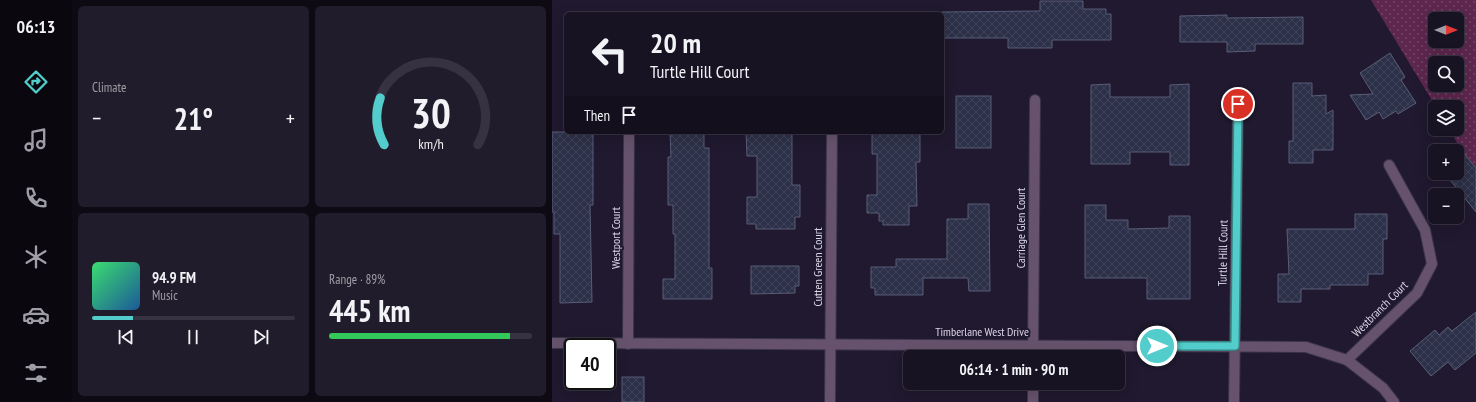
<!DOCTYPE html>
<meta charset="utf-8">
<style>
body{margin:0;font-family:"PT Sans Narrow",sans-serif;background:#211c2b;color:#f1f3f6;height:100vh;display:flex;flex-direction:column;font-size:15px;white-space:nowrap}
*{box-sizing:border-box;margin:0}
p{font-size:13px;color:#9f9ea6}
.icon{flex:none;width:22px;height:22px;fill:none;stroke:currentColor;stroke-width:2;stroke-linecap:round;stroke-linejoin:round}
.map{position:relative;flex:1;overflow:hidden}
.sheet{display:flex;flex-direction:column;gap:6px;padding:6px;background:#0d0a13;width:480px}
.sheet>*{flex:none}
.top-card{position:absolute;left:12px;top:12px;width:380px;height:122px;border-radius:6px;box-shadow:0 4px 16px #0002,0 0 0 1px #363241;background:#181323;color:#f1f3f6;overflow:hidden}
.needle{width:26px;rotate:90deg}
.fabs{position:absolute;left:876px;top:12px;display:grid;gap:8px}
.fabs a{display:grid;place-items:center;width:36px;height:36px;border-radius:6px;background:#181323;box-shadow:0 4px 16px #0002,0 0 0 1px #363241;font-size:20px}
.speed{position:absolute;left:12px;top:338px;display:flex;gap:8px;font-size:20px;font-weight:700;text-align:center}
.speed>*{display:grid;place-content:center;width:52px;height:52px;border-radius:50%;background:#181323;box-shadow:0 4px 16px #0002,0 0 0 1px #363241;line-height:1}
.speed .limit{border:2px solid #111;border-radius:6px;background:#fff;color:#111}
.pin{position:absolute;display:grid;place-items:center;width:34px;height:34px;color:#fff;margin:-17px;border:2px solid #fff;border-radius:50%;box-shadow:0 1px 4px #0007}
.me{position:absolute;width:44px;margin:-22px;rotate:90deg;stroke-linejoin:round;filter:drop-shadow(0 0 3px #0008)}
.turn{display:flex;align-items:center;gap:14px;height:84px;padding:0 20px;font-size:18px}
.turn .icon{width:52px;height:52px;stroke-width:2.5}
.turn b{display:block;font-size:28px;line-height:34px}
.then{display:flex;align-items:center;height:38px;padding:0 20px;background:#0003;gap:8px;font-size:15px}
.big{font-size:30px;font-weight:700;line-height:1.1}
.sheet .tile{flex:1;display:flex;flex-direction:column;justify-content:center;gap:6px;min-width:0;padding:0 14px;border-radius:6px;background:#211c2b}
.sheet .dial{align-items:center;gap:0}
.dial svg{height:104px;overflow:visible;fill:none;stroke:#363241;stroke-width:7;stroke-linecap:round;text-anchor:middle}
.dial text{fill:#f1f3f6;stroke:none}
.song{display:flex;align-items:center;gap:12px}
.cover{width:48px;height:48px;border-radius:6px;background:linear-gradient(135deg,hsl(140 70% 55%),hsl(210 70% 35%))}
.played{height:4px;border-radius:2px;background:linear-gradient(90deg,#53cdcb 20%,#363241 20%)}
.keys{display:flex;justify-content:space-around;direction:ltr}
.heat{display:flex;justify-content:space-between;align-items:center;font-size:22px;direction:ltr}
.charge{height:6px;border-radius:3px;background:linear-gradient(90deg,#34c759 89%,#363241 0)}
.sheet .tiles{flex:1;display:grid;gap:6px;grid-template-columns:repeat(2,1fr)}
.trip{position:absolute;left:351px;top:350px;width:222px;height:40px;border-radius:6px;background:#181323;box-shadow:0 4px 16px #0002,0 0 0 1px #363241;font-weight:700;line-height:40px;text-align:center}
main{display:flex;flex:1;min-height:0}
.menu{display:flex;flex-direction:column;width:72px;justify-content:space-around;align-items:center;background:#0a080e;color:#9f9ea6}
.menu .icon{width:28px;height:28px}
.menu .current{color:#53cdcb}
.menu b{font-size:18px;color:#f1f3f6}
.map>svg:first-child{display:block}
.grass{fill:url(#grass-dots);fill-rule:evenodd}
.building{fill:url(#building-cross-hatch);stroke:#595d78}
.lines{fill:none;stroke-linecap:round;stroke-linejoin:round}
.minor-casing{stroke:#3a3449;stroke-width:12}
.tertiary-casing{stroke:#3a3449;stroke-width:12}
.minor{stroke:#66526c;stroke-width:10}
.tertiary{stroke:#66526c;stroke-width:10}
.route-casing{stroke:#368584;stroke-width:10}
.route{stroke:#53cdcb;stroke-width:7}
.labels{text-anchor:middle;stroke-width:4;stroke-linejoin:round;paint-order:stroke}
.street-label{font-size:12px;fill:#dbd7e7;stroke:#20192f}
</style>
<main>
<nav class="menu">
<b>06:13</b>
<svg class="icon current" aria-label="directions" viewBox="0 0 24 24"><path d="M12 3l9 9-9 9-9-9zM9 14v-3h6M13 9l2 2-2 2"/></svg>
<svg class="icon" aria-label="music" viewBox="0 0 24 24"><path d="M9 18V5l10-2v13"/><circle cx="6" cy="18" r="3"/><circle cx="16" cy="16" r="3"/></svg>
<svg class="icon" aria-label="phone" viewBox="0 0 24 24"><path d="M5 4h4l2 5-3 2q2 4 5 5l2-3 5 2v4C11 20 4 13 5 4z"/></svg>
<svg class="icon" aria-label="climate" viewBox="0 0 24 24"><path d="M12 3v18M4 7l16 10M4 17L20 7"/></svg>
<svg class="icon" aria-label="car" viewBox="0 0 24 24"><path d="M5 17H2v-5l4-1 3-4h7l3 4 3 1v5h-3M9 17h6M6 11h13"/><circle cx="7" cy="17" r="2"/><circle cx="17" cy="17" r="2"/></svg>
<svg class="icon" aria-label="filters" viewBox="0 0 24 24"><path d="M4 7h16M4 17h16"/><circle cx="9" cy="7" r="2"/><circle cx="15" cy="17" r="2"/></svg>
</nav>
<section class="sheet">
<div class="tiles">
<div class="tile"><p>Climate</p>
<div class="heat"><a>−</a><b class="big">21°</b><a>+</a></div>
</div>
<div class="tile dial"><svg viewBox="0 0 100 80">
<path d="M14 69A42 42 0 1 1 86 69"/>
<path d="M14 69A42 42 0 0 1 11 33" stroke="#53cdcb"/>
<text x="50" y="56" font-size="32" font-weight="700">30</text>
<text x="50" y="72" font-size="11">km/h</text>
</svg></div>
<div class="tile">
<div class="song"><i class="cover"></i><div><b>94.9 FM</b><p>Music</p></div></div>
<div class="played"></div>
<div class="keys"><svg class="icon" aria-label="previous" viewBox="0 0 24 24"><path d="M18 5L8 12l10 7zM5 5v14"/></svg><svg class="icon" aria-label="pause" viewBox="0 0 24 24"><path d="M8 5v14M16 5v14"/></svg><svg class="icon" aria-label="next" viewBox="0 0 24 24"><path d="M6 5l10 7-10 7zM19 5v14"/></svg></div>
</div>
<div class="tile"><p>Range · 89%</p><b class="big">445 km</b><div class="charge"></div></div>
</div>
</section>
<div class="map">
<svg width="924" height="402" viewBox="0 0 924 402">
<defs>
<pattern id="grass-dots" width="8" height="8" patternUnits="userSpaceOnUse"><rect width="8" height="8" fill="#5d274e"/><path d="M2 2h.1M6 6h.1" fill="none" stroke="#744668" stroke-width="1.8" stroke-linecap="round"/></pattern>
<pattern id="building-cross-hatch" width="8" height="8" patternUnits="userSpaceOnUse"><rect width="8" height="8" fill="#2c3048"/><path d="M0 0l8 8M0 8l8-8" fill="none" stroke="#40445a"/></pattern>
</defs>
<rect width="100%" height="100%" fill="#20192f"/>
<path class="grass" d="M 819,0 L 924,0 L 924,174 L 897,129 L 905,129 L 905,107 L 884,107 ZM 883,19 L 905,19 L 905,41 L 883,41 ZM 883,63 L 905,63 L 905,85 L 883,85 Z"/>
<g class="building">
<polygon points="488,1 531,1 531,9 554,9 554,14 559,14 559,40 500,40 500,48 456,48 456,38 390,38 390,12 488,11"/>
<polygon points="675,15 675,18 751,17 751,44 703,44 703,51 675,52 675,42 628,42 628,16"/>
<polygon points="838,53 853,77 849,80 864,103 846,114 844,111 831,119 827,112 814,120 798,95 821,94 808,73"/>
<polygon points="741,83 760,83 760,96 774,95 774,114 781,110 781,150 761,150 761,163 737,163 737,141 741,141"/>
<polygon points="558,84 558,97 618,97 618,85 637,84 637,165 618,165 618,152 578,152 578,164 539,164 539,85"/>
<rect x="404" y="96" width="35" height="52"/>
<polygon points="0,132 41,132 41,205 38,205 40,302 8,303 8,234 2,234 2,212 0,212"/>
<polygon points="118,132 152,132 152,148 157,148 157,268 160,268 160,299 111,299 111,279 123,279 123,234 121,234 121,205 116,205 116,157 119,157"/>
<polygon points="194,132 240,132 240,185 248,185 248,217 243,217 243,229 204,229 204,224 195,224 195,197 205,197 205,156 195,156"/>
<polygon points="320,134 368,134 368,162 364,162 365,206 357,206 357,225 331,225 331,221 327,221 327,213 315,213 315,195 325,195 325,154 320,154"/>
<polygon points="905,145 924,168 924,212 898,180 905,174"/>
<polygon points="416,204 437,204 438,291 417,291 416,278 371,278 371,295 323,295 323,288 319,288 319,267 344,267 344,259 395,259 395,219 416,219"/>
<polygon points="533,205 554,205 554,220 576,220 576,229 617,228 617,216 638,216 638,299 595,299 595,278 533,278"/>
<polygon points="803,214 835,214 835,239 831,239 831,274 816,274 816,285 778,285 778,289 749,289 749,302 726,302 726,274 737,274 735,229 803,229"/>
<polygon points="199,266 247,266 247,286 243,286 243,293 199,294"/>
<polygon points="924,312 924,353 903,370 896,362 879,376 858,351 883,330 887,335 896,327 900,331"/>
<rect x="70" y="377" width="22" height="25"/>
</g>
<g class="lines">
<g class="minor-casing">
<g id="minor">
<polyline points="76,344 77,132"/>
<polyline points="481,357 483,100"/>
<polyline points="795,360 865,293 880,264 873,230 837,165"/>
<polyline points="278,402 280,132"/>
<polyline points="481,402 481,383"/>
<polyline points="682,402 686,104"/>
</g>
</g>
<g class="tertiary-casing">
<polyline id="tertiary" points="0,343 754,347 795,360 831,388 842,402"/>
</g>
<use href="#minor" class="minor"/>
<use href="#tertiary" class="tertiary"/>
</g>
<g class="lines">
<g class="route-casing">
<polyline id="route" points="605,346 683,346 686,104"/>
</g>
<use href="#route" class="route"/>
</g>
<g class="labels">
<g class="street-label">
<text transform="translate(469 228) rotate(-90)" y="4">Carriage Glen Court</text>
<text transform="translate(64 238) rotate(-90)" y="4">Westport Court</text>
<text transform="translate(671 253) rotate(-89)" y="4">Turtle Hill Court</text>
<text transform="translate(266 267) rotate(-90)" y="4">Cutten Green Court</text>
<text transform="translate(828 309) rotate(-45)" y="4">Westbranch Court</text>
<text x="430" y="336">Timberlane West Drive</text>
</g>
</g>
</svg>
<div class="fabs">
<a><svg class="needle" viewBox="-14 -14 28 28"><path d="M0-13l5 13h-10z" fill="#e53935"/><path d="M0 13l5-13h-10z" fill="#9f9ea6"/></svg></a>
<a><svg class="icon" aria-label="search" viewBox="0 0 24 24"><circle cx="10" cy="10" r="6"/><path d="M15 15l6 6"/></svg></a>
<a><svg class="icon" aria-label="layers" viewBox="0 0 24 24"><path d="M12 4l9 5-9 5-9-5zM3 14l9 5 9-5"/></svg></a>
<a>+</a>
<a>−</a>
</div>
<div class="speed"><div class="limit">40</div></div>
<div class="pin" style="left:686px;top:104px;background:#d93025"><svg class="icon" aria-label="arrive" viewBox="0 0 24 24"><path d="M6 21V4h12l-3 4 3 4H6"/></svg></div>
<svg class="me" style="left:605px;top:346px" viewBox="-20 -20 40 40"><circle r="17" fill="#53cdcb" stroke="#fff" stroke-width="3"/><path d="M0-11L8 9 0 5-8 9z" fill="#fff"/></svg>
<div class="trip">06:14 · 1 min · 90 m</div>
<div class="top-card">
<div class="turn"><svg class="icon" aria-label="left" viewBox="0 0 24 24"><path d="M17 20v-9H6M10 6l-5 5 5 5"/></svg><div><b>20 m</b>Turtle Hill Court</div></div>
<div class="then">Then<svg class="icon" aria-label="arrive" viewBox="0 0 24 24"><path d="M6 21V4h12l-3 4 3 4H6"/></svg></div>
</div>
</div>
</main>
